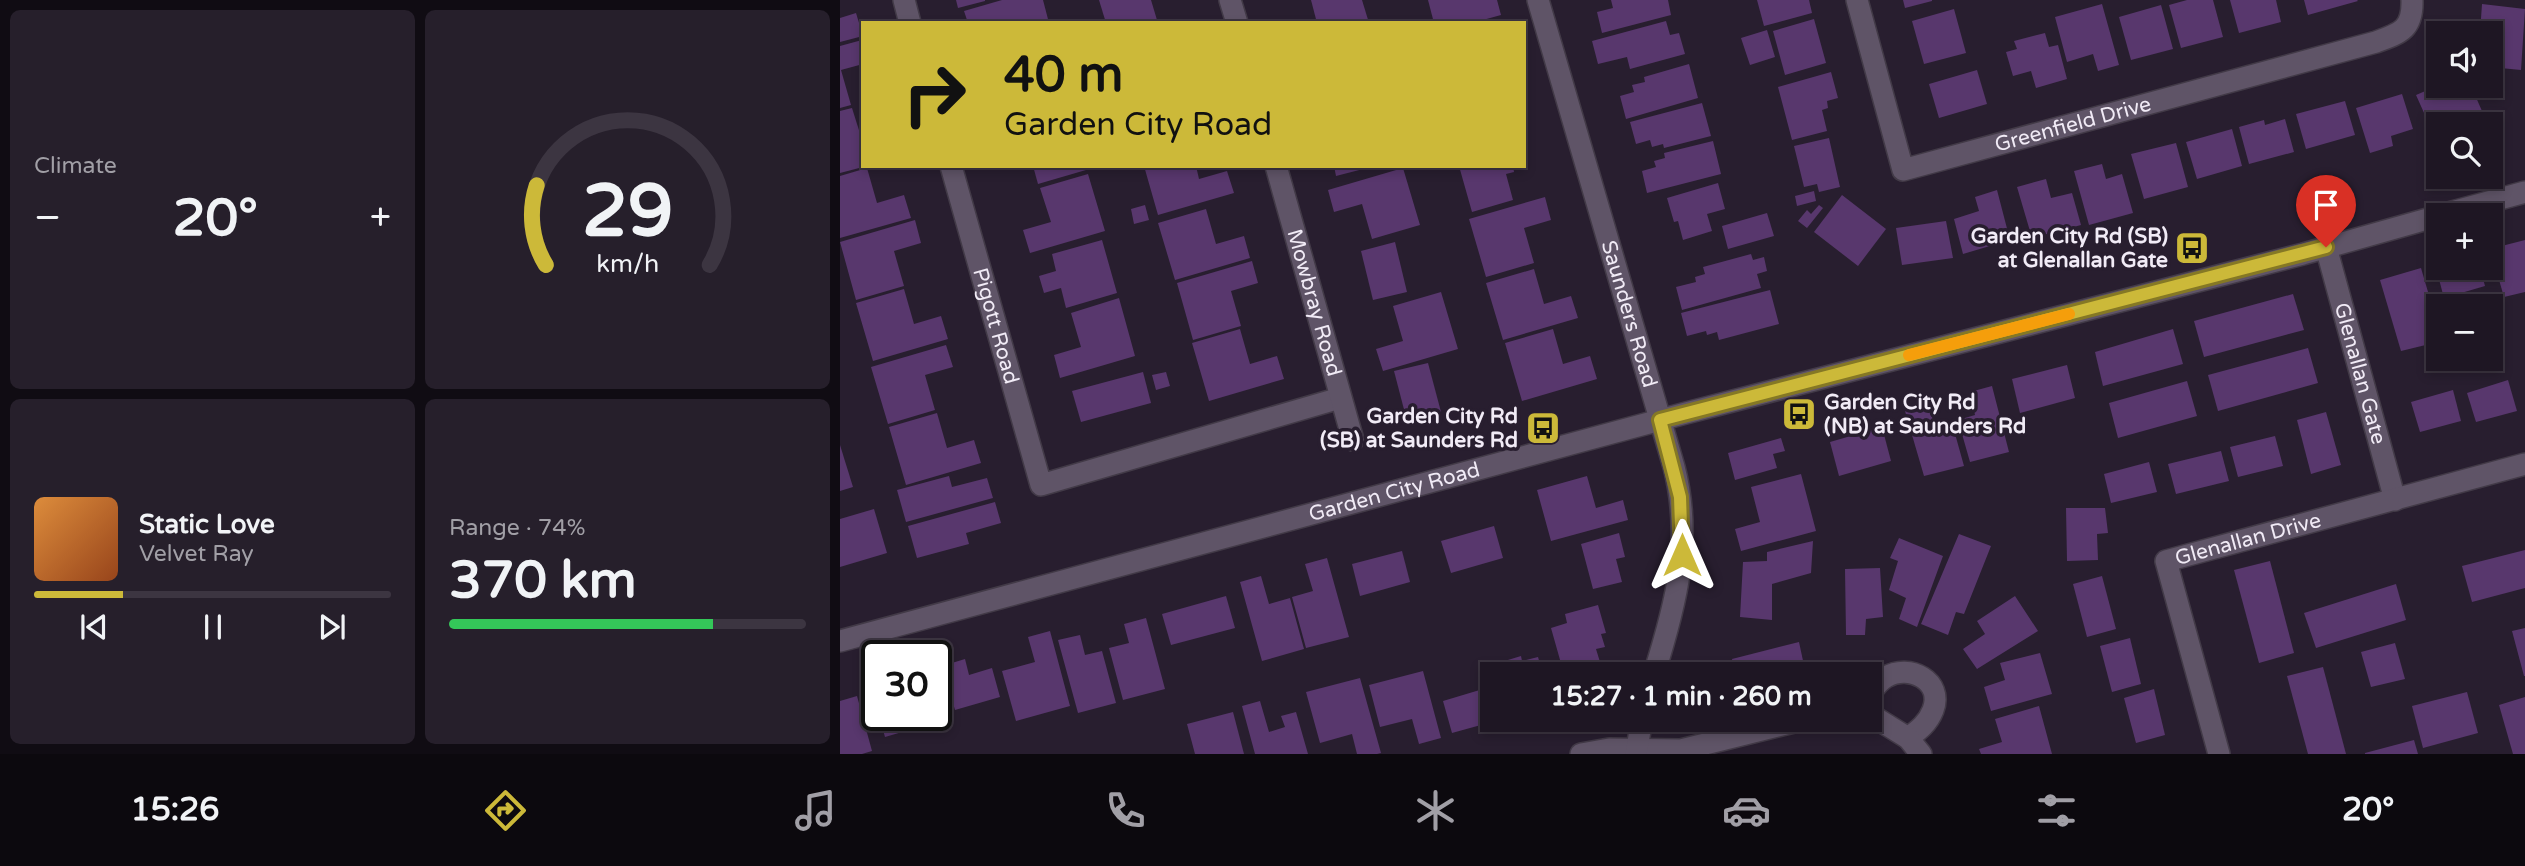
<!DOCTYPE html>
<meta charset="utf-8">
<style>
body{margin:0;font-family:"Varela Round",sans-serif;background:#261f2b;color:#f1f3f6;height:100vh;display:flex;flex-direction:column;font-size:26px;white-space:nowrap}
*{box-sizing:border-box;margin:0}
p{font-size:23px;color:#a19fa6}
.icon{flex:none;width:38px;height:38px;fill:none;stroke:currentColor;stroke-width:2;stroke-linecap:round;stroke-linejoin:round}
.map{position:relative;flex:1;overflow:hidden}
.panel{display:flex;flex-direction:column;gap:10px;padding:10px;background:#100c13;width:840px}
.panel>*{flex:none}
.hud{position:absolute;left:21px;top:21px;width:665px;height:147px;border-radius:0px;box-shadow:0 4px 10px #0003,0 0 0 2px #3c3541;background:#ccb939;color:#111;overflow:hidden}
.controls{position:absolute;left:1586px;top:21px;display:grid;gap:14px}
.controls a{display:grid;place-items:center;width:77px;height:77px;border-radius:0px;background:#1e1623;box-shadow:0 4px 10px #0003,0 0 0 2px #3c3541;font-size:35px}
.speed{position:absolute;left:21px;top:640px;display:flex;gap:14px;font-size:35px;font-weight:700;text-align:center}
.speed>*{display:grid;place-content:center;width:91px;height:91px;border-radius:50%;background:#1e1623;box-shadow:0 4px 10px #0003,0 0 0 2px #3c3541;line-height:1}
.speed .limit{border:4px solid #111;border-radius:10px;background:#fff;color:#111}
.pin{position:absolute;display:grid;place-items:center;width:60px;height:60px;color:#fff;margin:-72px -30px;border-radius:50% 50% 50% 0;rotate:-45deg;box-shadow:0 0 7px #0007}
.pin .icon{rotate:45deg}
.me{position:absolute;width:77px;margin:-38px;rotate:0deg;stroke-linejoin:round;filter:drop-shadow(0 0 5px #0008)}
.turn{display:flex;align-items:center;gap:24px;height:147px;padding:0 28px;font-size:32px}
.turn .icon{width:91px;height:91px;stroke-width:2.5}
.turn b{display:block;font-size:49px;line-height:60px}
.big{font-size:52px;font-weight:700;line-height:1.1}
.panel .card{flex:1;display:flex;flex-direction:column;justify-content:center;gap:10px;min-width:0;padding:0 24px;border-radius:10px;background:#261f2b}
.panel .dial{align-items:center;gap:0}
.dial svg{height:182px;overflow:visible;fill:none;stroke:#3c3541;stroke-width:7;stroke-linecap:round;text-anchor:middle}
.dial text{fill:#f1f3f6;stroke:none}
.song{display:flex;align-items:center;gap:21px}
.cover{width:84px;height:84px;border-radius:10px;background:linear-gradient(135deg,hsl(30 70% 55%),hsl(20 70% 35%))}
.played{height:7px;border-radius:4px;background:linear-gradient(90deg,#ccb939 25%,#3c3541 25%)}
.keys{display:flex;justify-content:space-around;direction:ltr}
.heat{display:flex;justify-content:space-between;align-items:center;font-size:38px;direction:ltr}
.charge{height:10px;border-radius:5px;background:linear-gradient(90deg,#34c759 74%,#3c3541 0)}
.panel .tiles{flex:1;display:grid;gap:10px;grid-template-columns:repeat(2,1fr)}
.trip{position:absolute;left:640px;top:662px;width:402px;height:70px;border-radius:0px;background:#1e1623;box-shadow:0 4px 10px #0003,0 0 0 2px #3c3541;font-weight:700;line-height:70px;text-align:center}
.menu{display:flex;height:112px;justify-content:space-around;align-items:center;background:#0c090e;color:#a19fa6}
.menu .icon{width:49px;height:49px}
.menu .on{color:#ccb939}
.menu b{font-size:32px;color:#f1f3f6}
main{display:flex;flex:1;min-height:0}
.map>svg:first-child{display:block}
.building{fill:#58376d}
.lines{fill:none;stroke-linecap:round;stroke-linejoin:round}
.minor-casing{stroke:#423a47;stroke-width:24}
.minor{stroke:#5f5467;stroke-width:21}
.route-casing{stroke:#857825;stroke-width:18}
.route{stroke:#ccb939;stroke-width:12}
.slow{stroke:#f59e0b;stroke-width:12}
.labels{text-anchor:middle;stroke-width:7;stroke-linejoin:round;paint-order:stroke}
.street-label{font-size:21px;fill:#f1ebf6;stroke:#281e2f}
.poi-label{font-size:21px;font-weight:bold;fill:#f1ebf6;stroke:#281e2f;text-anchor:end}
</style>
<main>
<section class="panel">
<div class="tiles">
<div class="card"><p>Climate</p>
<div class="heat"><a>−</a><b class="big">20°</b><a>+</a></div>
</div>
<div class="card dial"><svg viewBox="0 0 100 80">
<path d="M14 69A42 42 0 1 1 86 69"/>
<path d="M14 69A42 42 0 0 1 10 34" stroke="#ccb939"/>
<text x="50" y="56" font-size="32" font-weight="700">29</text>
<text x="50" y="72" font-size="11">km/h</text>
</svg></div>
<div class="card">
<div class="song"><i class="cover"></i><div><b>Static Love</b><p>Velvet Ray</p></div></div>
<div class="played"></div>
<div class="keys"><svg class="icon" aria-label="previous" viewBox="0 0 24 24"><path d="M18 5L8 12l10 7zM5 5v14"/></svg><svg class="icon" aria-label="pause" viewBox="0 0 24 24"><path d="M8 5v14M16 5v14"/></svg><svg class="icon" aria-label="next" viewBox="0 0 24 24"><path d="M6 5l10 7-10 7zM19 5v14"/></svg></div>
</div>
<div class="card"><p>Range · 74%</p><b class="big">370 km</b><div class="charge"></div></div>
</div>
</section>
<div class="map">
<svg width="1685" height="754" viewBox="0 0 1685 754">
<rect width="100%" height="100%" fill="#281e2f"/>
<g class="building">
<polygon points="116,0 145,0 145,1 118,8"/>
<polygon points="162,0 203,0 209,23 128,23 124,11"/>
<polygon points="259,0 311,0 317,20 306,23 266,23"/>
<polygon points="471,0 522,0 529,23 477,23"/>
<polygon points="588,0 657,0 661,15 632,23 594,23"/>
<polygon points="771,0 828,0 831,15 762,33 757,12 773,8"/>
<polygon points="917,0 969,0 972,13 924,26"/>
<polygon points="1063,0 1092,0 1092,1 1065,8"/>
<polygon points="1347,0 1373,0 1383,37 1341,48 1329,5"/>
<polygon points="1390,0 1436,0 1441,22 1399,33"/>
<polygon points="1464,0 1517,0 1518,1 1468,15"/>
<polygon points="1262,4 1279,65 1258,71 1253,54 1227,62 1215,17"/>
<polygon points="1642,4 1685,9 1681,70 1650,67 1650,33 1640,33"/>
<polygon points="1321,5 1333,49 1291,60 1279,17"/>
<polygon points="1114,9 1126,53 1084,64 1072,21"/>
<polygon points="16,13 23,36 0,42 0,18"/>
<polygon points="974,19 986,63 945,75 933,31"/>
<polygon points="826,21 830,35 839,33 845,54 790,69 787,57 758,64 752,41"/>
<polygon points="927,30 935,57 910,65 901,38"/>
<polygon points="1205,33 1209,47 1218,45 1227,79 1196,88 1191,71 1173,76 1166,52 1177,49 1174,41"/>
<polygon points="22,40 23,64 1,70 11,105 0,108 0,46"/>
<polygon points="849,64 858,98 786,119 780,96 794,92 792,85 805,82 804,77"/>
<polygon points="1137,70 1147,104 1099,118 1089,84"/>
<polygon points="991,72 998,98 987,101 988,108 982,110 987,131 952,140 938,87"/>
<polygon points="1597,86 1631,86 1642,111 1613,124 1598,124 1598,131 1593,133 1576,95"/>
<polygon points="1562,94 1573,129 1551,136 1553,146 1530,153 1516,108"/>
<polygon points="1505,101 1515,135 1466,149 1456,114"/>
<polygon points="862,103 871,136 824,148 823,144 812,147 810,140 796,144 790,122"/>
<polygon points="12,108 23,143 23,167 0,173 0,111"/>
<polygon points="1445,119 1454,152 1409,164 1399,127 1424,120 1425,125"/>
<polygon points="1392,129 1402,166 1357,179 1346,142"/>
<polygon points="989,138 1000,187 979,192 977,184 964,187 954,146"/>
<polygon points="873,141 881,174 807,193 802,171 816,167 814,161 825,158 824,153"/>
<polygon points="1336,143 1348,187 1304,199 1291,154"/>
<polygon points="1262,164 1266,179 1282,174 1293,213 1249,225 1234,171"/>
<polygon points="193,166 245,166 246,170 198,184"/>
<polygon points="304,166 356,166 359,179 387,171 394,193 318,215"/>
<polygon points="494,166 530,166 531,167 496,176"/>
<polygon points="619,166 673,166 674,172 666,174 673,200 632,212"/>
<polygon points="27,168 37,203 64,195 71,218 0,238 0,176"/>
<polygon points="563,168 580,225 532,239 522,204 494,212 488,190"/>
<polygon points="248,174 265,231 190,253 183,230 211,222 200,188"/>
<polygon points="1206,179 1211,198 1232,193 1241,225 1192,238 1177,187"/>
<polygon points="878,183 885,209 867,214 872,231 843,240 838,221 834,222 827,198"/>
<polygon points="1157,190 1170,240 1123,254 1114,219 1139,211 1135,197"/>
<polygon points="974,191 976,201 957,206 955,196"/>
<polygon points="1002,195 1046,229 1018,266 974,232"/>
<polygon points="705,197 711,220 684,228 694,263 646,277 629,219"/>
<polygon points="305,205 309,220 294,224 291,209"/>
<polygon points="979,205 983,208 967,228 958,221 967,210 971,214"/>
<polygon points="366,209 376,244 404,236 410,258 335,280 318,223"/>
<polygon points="927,213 934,236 888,249 882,226"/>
<polygon points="75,220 81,243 54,251 64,286 16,300 0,242"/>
<polygon points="1106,221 1113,258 1062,265 1056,228"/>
<polygon points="262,240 277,293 226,308 221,288 204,293 199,276 216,271 212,254"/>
<polygon points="1685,240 1685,292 1664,297 1650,249"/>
<polygon points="555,242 567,292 533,300 521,251"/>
<polygon points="911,254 913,260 924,257 927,271 917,274 921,288 842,310 836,287 856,282 855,277 865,274 863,267"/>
<polygon points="412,261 418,283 391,291 401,326 353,340 337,283"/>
<polygon points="1581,268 1598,326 1598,342 1561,351 1540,280"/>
<polygon points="1596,268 1640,268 1645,286 1604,298"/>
<polygon points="694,269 704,304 731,296 738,318 663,340 646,283"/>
<polygon points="64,289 74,324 101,316 108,339 33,361 16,303"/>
<polygon points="930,290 939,324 879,340 877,332 867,335 866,331 847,336 841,313"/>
<polygon points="601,292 618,349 543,371 536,349 563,341 553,306"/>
<polygon points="1453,294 1464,330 1364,357 1354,321"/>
<polygon points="279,298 295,356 220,378 214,355 241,347 231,313"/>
<polygon points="400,329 410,364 437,356 444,379 369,401 352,343"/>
<polygon points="713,329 723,364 750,356 757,379 682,401 665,343"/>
<polygon points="1333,329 1343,364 1263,386 1255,352"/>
<polygon points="106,345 113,367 85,375 95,410 48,424 31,367"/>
<polygon points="1468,348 1478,383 1378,411 1368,375"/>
<polygon points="588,363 601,412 567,421 554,371"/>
<polygon points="1227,365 1235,398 1180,413 1172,379"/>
<polygon points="303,372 311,403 241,422 232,391"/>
<polygon points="326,372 330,386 316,390 312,375"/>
<polygon points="1668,380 1677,411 1636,422 1627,393"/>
<polygon points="1347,381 1357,416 1278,438 1269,403"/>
<polygon points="1152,386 1169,452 1130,462 1118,420 1135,415 1130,392"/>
<polygon points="1613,390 1621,421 1580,432 1571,402"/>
<polygon points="1089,405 1095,428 1112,423 1124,466 1084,476 1065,411"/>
<polygon points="1486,412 1501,465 1471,474 1457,420"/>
<polygon points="97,413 107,448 134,440 141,463 66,485 49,427"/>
<polygon points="1042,427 1051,461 999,476 990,442"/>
<polygon points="1435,436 1443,466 1398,477 1390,447"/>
<polygon points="941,438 945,451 933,454 937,468 895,480 888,453"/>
<polygon points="0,445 13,487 0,491"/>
<polygon points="1381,451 1389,481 1336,494 1328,464"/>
<polygon points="1309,462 1317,492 1271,503 1264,474"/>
<polygon points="961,474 976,531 901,551 895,529 920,522 911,487"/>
<polygon points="109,476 112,487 147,478 153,498 66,522 57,490"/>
<polygon points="747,476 756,508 783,500 788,520 711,541 697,490"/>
<polygon points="155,502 161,523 126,533 129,544 77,558 68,526"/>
<polygon points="1226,508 1265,508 1268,533 1257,534 1258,560 1227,561"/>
<polygon points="34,509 47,553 0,567 0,519"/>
<polygon points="654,526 663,558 611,573 601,541"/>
<polygon points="779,533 785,557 776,559 782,582 753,589 741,544"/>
<polygon points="1119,534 1151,546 1124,614 1116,612 1108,635 1081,624"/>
<polygon points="1059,538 1103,556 1077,627 1059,619 1066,598 1049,590 1058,561 1050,558"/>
<polygon points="973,541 971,573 932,584 932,620 900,617 903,562 927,561 927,552"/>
<polygon points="1685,550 1685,588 1632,602 1622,566"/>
<polygon points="562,551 570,582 520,596 512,564"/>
<polygon points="487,558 509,637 466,648 452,597 473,591 465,564"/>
<polygon points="1430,561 1454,653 1419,663 1394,570"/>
<polygon points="1040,568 1043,617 1026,619 1025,635 1006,635 1005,569"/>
<polygon points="421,576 429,604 450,598 464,649 422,661 400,582"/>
<polygon points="1262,576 1276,629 1247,637 1233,584"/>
<polygon points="1556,584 1566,620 1476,648 1464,613"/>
<polygon points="386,596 395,628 331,645 322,614"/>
<polygon points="1175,596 1198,631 1137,669 1123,649 1145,634 1137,621"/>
<polygon points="758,605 766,633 761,634 765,647 756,649 760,662 753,664 756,673 724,674 711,628 727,623 725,614"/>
<polygon points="306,618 325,689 283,700 269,648 289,643 284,624"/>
<polygon points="1685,628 1685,676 1684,676 1672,631"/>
<polygon points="210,631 230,706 176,721 162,671 195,662 188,637"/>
<polygon points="240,635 245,655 262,651 276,703 238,713 218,640"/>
<polygon points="1290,638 1301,684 1272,692 1260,646"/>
<polygon points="959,642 965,670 949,674 896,674 892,659"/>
<polygon points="1555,643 1565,679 1531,687 1521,652"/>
<polygon points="1200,653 1212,694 1151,711 1144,687 1165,680 1160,663"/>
<polygon points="681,656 682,661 698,657 703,674 661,674 658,663"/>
<polygon points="125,659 129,675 152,668 160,697 115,710 102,666"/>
<polygon points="1483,667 1506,754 1468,754 1447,676"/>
<polygon points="583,671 601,738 579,744 572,719 540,727 529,685"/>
<polygon points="520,678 541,753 537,754 517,754 512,734 480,743 466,692"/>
<polygon points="653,686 653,719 659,720 612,733 603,701"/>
<polygon points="1314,689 1325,735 1296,743 1284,698"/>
<polygon points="1627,692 1638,733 1583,748 1572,706"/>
<polygon points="17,696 32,751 22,754 0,754 0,701"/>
<polygon points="1685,697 1685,754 1673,754 1659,705"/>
<polygon points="420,701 429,732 445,727 441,716 456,712 468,754 415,754 402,706"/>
<polygon points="1199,706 1212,754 1141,754 1139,749 1162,742 1155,719"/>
<polygon points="393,712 404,754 355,754 347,724"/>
<polygon points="39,716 91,716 93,723 45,737"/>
<polygon points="1574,740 1578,754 1525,754 1525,753"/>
</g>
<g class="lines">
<g class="minor-casing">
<g id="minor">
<polyline points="64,0 70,23"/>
<polyline points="390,0 397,23"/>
<path id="s1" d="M 698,0 L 834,467 C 853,540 836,604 814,674"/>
<path id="s2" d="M 1017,0 L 1063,170 L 1536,42 C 1561,33 1573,29 1572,0"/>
<path id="s3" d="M 111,166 L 201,485 L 500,398"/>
<path id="s4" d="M 436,166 L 513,440"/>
<polyline points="1601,215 1685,192"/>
<path id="s5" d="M 1486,247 L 1555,500"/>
<path id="s6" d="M 0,641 L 846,413 L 1463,254 L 1598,216"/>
<path d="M 1031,692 C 1035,687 1040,680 1046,677 C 1069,663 1104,681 1093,710 C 1088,723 1079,730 1068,738"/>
<polyline points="1031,715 1068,738 1081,754"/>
<polyline points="741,754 769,749 841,750 966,719"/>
<polyline points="796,754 802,719"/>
<path id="s7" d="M 1379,754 L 1326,561 L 1685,464"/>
</g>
</g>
<use href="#minor" class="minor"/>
</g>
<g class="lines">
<g class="route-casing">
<polyline id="route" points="842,555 840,497 820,420 1486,247"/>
</g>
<use href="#route" class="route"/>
<polyline class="slow" points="1069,355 1229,314"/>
</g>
<defs>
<g id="bus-square" transform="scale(1.75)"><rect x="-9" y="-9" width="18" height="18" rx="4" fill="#ccb939" stroke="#281e2f"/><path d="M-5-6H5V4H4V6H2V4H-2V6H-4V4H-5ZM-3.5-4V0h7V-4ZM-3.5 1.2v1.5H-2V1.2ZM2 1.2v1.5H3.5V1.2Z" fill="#111"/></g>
</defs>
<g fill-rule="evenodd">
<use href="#bus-square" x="1352" y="248"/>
<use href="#bus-square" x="959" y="414"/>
<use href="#bus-square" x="703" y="428"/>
</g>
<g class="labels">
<g class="street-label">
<text dy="7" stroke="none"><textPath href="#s2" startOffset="352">Greenfield Drive</textPath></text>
<text dy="7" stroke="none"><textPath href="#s4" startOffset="142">Mowbray Road</textPath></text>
<text dy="7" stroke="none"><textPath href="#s1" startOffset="327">Saunders Road</textPath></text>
<text dy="7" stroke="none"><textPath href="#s3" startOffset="166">Pigott Road</textPath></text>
<text dy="7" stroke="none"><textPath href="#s5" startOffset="131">Glenallan Gate</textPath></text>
<text dy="7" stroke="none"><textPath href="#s6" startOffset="574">Garden City Road</textPath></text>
<text dy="7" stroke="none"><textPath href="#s7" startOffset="285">Glenallan Drive</textPath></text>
</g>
<g class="poi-label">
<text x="1328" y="243">Garden City Rd (SB)<tspan x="1328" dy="24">at Glenallan Gate</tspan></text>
<text x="984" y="409" text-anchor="start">Garden City Rd<tspan x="984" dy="24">(NB) at Saunders Rd</tspan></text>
<text x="678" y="423">Garden City Rd<tspan x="678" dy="24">(SB) at Saunders Rd</tspan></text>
</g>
</g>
</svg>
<div class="controls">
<a><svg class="icon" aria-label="sound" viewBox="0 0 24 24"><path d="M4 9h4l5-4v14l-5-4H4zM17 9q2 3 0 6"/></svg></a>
<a><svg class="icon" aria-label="search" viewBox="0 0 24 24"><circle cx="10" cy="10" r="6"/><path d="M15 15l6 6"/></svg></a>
<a>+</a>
<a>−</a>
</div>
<div class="speed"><div class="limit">30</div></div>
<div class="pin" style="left:1486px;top:247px;background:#d93025"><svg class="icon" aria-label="arrive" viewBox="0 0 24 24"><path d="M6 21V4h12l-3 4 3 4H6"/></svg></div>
<svg class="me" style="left:842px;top:555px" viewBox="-20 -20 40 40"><path d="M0-17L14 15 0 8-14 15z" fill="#ccb939" stroke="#fff" stroke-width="4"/></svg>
<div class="trip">15:27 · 1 min · 260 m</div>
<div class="hud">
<div class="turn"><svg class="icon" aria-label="right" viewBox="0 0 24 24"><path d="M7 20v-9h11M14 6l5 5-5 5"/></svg><div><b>40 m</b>Garden City Road</div></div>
</div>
</div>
</main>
<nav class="menu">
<b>15:26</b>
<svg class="icon on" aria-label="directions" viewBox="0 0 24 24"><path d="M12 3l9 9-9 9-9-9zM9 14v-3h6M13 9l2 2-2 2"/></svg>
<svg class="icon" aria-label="music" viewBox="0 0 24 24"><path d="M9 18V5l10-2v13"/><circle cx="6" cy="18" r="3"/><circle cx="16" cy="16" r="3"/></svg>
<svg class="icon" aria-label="phone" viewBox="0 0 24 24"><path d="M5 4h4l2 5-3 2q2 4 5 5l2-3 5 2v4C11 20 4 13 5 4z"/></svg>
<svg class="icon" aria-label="climate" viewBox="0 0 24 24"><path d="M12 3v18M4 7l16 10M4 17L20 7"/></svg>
<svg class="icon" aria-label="car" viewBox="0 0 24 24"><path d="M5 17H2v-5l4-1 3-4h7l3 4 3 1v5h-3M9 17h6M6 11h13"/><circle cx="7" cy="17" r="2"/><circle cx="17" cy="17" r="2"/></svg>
<svg class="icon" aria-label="filters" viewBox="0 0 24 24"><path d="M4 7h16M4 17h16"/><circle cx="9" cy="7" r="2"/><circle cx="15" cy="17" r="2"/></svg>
<b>20°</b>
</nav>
